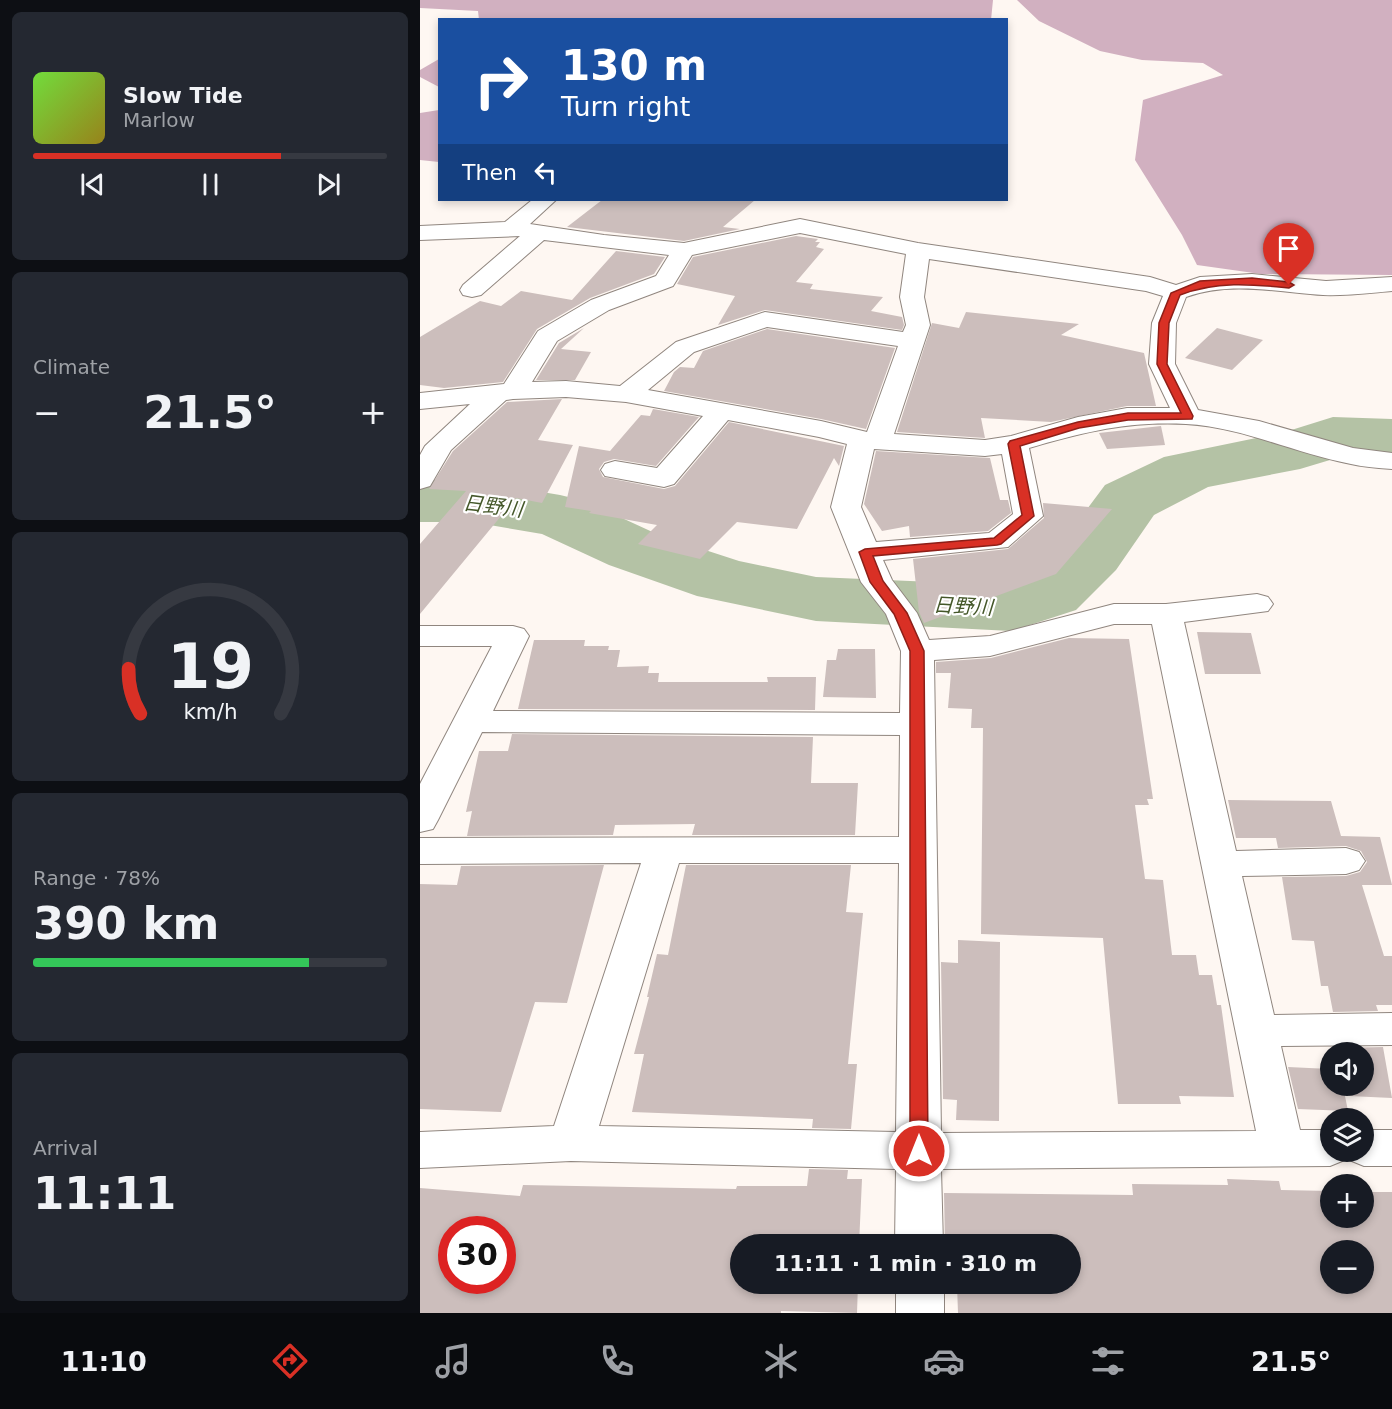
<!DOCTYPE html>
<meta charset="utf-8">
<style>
body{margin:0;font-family:"DejaVu Sans","Noto Sans JP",sans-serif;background:#242831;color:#f1f3f6;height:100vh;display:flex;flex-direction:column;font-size:22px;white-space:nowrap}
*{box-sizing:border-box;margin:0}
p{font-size:20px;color:#9ea1a6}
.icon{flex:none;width:33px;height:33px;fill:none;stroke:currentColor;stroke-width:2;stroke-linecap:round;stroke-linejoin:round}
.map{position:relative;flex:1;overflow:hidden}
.drawer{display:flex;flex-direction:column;gap:12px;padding:12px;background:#0d0f14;width:420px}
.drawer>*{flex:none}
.hud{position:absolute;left:18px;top:18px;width:570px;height:183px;border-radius:0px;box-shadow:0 3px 9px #0003;background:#1a4fa0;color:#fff;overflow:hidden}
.controls{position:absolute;left:900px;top:1042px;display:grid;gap:12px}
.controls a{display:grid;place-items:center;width:54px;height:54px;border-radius:50%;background:#171b24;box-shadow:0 3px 9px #0003;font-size:30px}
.speed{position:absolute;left:18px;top:1216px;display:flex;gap:12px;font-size:30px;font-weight:700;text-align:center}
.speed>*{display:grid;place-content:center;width:78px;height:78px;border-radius:50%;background:#171b24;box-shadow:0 3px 9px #0003;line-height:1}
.speed .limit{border:9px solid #d22;background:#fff;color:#111}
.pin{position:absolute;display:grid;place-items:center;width:51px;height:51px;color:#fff;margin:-62px -26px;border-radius:50% 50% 50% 0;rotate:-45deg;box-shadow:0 0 6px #0007}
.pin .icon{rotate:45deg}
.me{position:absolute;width:66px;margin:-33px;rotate:0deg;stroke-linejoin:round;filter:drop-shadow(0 0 4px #0008)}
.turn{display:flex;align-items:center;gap:21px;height:126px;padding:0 24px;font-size:27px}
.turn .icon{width:78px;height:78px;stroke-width:2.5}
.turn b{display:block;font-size:42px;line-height:51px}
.then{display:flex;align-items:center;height:57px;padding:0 24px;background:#0003;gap:12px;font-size:22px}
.big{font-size:45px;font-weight:800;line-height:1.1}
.drawer .card{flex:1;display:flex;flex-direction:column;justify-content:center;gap:9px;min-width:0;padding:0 21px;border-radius:9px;background:#242831}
.drawer .dial{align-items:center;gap:0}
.dial svg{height:156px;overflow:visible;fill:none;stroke:#363941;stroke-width:7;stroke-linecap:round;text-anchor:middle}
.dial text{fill:#f1f3f6;stroke:none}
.song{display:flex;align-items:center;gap:18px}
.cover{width:72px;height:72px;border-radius:9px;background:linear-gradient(135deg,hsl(100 70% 55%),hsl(50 70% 35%))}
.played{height:6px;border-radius:3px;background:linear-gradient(90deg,#d93025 70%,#363941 70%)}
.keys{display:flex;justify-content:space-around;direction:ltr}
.heat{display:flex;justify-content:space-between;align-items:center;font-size:33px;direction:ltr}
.charge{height:9px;border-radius:4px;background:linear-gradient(90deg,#34c759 78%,#363941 0)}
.trip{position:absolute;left:310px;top:1234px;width:351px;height:60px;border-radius:30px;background:#171b24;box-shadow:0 3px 9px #0003;font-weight:800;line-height:60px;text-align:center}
.tab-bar{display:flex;height:96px;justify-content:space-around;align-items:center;background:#090b0e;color:#9ea1a6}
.tab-bar .icon{width:42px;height:42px}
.tab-bar .selected{color:#d93025}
.tab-bar b{font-size:27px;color:#f1f3f6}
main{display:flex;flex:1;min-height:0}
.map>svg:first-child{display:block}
.forest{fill:#d1b0c0}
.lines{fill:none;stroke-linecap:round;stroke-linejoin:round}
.river{fill:#b4c2a5;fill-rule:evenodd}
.building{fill:#ccbebc;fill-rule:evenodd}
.minor-casing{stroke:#90867f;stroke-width:2}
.minor{fill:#fff;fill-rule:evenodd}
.route{fill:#d93025;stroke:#8d1f18;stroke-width:1.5}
.labels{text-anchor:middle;stroke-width:4.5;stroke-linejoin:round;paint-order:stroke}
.water-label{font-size:20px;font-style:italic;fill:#445729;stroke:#fff}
</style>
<main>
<section class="drawer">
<div class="card">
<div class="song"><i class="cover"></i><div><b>Slow Tide</b><p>Marlow</p></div></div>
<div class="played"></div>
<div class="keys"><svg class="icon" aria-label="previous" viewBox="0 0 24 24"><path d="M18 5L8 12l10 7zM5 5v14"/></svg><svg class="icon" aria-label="pause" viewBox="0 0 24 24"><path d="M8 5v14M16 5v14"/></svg><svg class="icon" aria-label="next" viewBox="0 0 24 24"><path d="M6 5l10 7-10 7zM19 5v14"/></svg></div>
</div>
<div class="card"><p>Climate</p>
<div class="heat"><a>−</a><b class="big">21.5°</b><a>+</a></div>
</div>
<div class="card dial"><svg viewBox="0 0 100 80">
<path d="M14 69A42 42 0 1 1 86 69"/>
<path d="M14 69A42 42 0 0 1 8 46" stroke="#d93025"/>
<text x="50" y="56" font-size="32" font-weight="700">19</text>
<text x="50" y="72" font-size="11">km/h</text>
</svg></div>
<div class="card"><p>Range · 78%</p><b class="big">390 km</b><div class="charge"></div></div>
<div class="card"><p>Arrival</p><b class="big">11:11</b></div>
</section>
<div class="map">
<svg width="972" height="1313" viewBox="0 0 972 1313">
<rect width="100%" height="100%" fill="#fef7f2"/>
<g class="forest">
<polygon points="0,0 573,0 571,20 59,20 58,11 0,8"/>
<polygon points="597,0 972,0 972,275 841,274 777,265 762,235 715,160 723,100 803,75 783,63 722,60 680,51 619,21"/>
<polygon points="19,59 19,87 0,77 0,70"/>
<polygon points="19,110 19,162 0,160 0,113"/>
</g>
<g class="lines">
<polygon class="river" points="913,417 972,419 972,459 920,457 880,469 788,487 734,515 696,570 656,610 591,631 396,621 277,596 189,565 122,534 52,522 0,522 0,480 52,480 140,495 165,501 239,535 319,561 396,577 584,585 604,578 644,540 685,485 744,457 865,432"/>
</g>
<g class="building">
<polygon points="182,200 335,200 303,227 320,229 264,241 147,227"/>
<polygon points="376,236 398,239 395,242 400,242 396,247 404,249 376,282 393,284 390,289 463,297 451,311 482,317 484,325 482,330 345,310 298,325 315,296 257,284 273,257"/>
<polygon points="196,251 245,257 234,274 170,298 117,329 83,382 24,388 0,385 0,337 60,301 81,306 101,291 152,300"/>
<polygon points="546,312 659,324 641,335 724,353 736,406 707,406 631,422 561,418 565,438 477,432 512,323 539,328"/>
<polygon points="164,328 141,349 171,352 155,380 116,380 139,343"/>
<polygon points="797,328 843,340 812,370 765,358"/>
<polygon points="347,329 475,348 446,429 401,419 244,391 254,372 260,367 274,368 283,351"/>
<polygon points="142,399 118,440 153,445 122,503 96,498 0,614 0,544 46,491 9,489 33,451 87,402"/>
<polygon points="233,409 279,417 236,466 194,459 184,462 179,469 183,477 244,489 255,486 309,422 424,446 419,466 414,458 377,529 317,522 280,559 218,544 237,525 169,513 171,511 145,507 159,446 190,451 221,415 230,416"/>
<polygon points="741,426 745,445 687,449 679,433"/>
<polygon points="456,451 570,458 580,500 588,500 591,513 568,531 490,537 489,526 462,531 444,504"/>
<polygon points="623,503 692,509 636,574 504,623 499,612 493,559 588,549 624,518"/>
<polygon points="777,632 831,633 841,674 785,674"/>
<polygon points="649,638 709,639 733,799 727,799 729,805 715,805 725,879 743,880 752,955 776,955 779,975 792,975 797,1005 801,1005 814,1097 759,1096 761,1104 698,1104 683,938 561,934 563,728 551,728 552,709 528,708 531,673 516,673 516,662 571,658"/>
<polygon points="114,640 165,640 164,646 189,646 188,650 200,650 197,667 229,666 228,673 239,673 238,682 348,682 347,677 396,677 395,710 98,709"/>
<polygon points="418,649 455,649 456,698 403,697 407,660 416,660"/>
<polygon points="92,734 393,737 391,783 438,783 435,835 272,835 275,824 195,825 193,835 47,836 52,811 46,812 59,751 88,751"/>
<polygon points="808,800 911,801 921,836 960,837 972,885 942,885 964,956 972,956 972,1005 956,1005 958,1011 913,1012 908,986 901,986 894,941 872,940 862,877 926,876 940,872 947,862 941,851 926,846 858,848 856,838 816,838"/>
<polygon points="184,865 147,1003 115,1002 81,1112 0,1109 0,884 37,885 41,866"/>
<polygon points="266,865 431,865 426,912 443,913 428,1064 437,1064 431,1129 392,1128 393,1119 212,1112 224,1054 214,1054 229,997 227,997 237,954 248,955"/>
<polygon points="538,940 580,942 579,1121 536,1120 537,1100 523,1099 521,962 538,963"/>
<polygon points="963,1047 972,1098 929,1096 927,1086 944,1086 944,1053 921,1053 920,1048"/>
<polygon points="868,1067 910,1069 910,1086 923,1086 928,1111 878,1109"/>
<path d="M 389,1169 L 428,1170 L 427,1179 L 442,1179 L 439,1245 L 321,1245 L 321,1284 L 438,1284 L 437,1313 L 361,1311 L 361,1313 L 0,1313 L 0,1188 L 100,1196 L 103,1185 L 316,1189 L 317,1186 L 387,1186 ZM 32,1230 L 82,1230 L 82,1281 L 32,1281 Z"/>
<path d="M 807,1179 L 859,1181 L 861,1190 L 910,1191 L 910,1218 L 944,1218 L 944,1192 L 972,1192 L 972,1313 L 538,1313 L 537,1285 L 526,1284 L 651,1284 L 651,1245 L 525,1245 L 524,1193 L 713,1195 L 712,1184 L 808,1185 ZM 910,1251 L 944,1251 L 944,1284 L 910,1284 Z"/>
</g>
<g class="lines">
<g class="minor-casing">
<g id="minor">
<path d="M 112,200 L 136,200 L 110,224 L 184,235 L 264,243 L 380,219 L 498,243 L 730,277 L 756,285 L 780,277 L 832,274 L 906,281 L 972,277 L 972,291 C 949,293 926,296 903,295 C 858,292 810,281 766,297 L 756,323 L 755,364 L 778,410 L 839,421 L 933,448 L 972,453 L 972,469 C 958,468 944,467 931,464 C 876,454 823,427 766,424 C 708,421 664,432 609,448 L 623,516 L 588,547 L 463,560 L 472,580 L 497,613 L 509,640 L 570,636 L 694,604 L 746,604 L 837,594 L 848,597 L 853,604 L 848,611 L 764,622 L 816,851 L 926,848 L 939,852 L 945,861 L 939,870 L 926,874 L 822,876 L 854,1015 L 972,1013 L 972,1045 L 861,1046 L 880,1130 L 910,1130 L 910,1152 L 944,1152 L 944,1130 L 972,1130 L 972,1166 L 944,1166 L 927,1159 L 910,1166 L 521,1169 L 523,1245 L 475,1245 L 476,1169 L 151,1161 L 0,1168 L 0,1132 L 134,1126 L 221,863 L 0,864 L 0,838 L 479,837 L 480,735 L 62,732 L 18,820 L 13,829 L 0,832 L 0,784 L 72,646 L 0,646 L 0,626 L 93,626 L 104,629 L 109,636 L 73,711 L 480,713 L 481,651 L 466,614 L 441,582 L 411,507 L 427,444 L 399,437 L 308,420 L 254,484 L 244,487 L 185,476 L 181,470 L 185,464 L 195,461 L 237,468 L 283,416 L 206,402 L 146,397 L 93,399 L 86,400 L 31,450 L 10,486 L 0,489 L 0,455 L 5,446 L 50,404 L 0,409 L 0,393 L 84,384 L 118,331 L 171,300 L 236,276 L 249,255 L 124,240 L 61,295 L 52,297 L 43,295 L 40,290 L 43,285 L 100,236 L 0,240 L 0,226 L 85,222 ZM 380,233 L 486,254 L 480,297 L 486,325 L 483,332 L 345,312 L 256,342 L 200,386 L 146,381 L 112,382 L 137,341 L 189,310 L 253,286 L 272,255 ZM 509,259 L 726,291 L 743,296 L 732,323 L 729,364 L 750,408 L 707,408 L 658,417 L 591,436 L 565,440 L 474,434 L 510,325 L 504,297 ZM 347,327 L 478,346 L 447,432 L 401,421 L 228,390 L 274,352 ZM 454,449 L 565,456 L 582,454 L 593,514 L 569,533 L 456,542 L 441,507 ZM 694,624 L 732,624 L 836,1131 L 521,1133 L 514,660 L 570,656 ZM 259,863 L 479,863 L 476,1132 L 179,1126 Z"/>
<rect x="476" y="1284" width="48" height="29"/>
</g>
</g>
<use href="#minor" class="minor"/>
</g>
<path class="route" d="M 832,278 L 869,282 L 874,285 L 869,288 C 831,284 796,281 760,295 L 749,323 L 747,364 L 773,416 L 772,419 L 708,420 L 659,428 L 600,446 L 614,516 L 581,544 L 577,545 L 453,556 L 463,581 L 487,613 L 504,651 L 508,1151 L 505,1157 L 499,1159 L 492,1157 L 490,1151 L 490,651 L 474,614 L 450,582 L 439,552 L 445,549 L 574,538 L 602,515 L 588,444 L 590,441 L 658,422 L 708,413 L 761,413 L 737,364 L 739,323 L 751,293 L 780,281 Z"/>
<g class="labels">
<g class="water-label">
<text transform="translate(73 506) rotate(7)" y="7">日野川</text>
<text transform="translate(543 606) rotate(3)" y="7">日野川</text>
</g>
</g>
</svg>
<div class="controls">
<a><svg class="icon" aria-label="sound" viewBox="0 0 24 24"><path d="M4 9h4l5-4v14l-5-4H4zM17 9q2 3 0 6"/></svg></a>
<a><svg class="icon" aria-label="layers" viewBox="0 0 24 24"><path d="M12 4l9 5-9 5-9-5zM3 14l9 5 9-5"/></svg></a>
<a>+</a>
<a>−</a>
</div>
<div class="speed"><div class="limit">30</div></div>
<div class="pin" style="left:869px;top:285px;background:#d93025"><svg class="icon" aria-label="arrive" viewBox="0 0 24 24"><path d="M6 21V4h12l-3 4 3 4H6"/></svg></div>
<svg class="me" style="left:499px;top:1151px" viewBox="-20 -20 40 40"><circle r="17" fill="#d93025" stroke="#fff" stroke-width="3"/><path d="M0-11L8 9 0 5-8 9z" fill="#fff"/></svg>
<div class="trip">11:11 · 1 min · 310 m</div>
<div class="hud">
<div class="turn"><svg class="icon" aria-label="right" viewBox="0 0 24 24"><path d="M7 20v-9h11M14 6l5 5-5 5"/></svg><div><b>130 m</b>Turn right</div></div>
<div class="then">Then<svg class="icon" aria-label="left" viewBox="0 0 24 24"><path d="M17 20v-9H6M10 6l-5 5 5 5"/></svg></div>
</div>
</div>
</main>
<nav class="tab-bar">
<b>11:10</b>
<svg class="icon selected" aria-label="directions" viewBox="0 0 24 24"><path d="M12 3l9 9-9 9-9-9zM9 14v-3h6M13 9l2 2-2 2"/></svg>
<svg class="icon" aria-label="music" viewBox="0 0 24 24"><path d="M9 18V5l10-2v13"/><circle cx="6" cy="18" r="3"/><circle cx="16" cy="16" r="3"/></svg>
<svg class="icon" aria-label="phone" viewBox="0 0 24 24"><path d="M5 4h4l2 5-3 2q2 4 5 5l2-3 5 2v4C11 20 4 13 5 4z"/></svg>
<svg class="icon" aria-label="climate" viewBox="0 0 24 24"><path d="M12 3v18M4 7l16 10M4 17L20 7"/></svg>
<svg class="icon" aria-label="car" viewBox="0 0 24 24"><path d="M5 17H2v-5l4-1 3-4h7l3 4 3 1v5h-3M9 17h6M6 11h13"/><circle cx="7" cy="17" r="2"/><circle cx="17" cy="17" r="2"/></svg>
<svg class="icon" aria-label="filters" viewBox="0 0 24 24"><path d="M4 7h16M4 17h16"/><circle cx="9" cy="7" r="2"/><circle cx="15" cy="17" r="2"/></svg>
<b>21.5°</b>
</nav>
